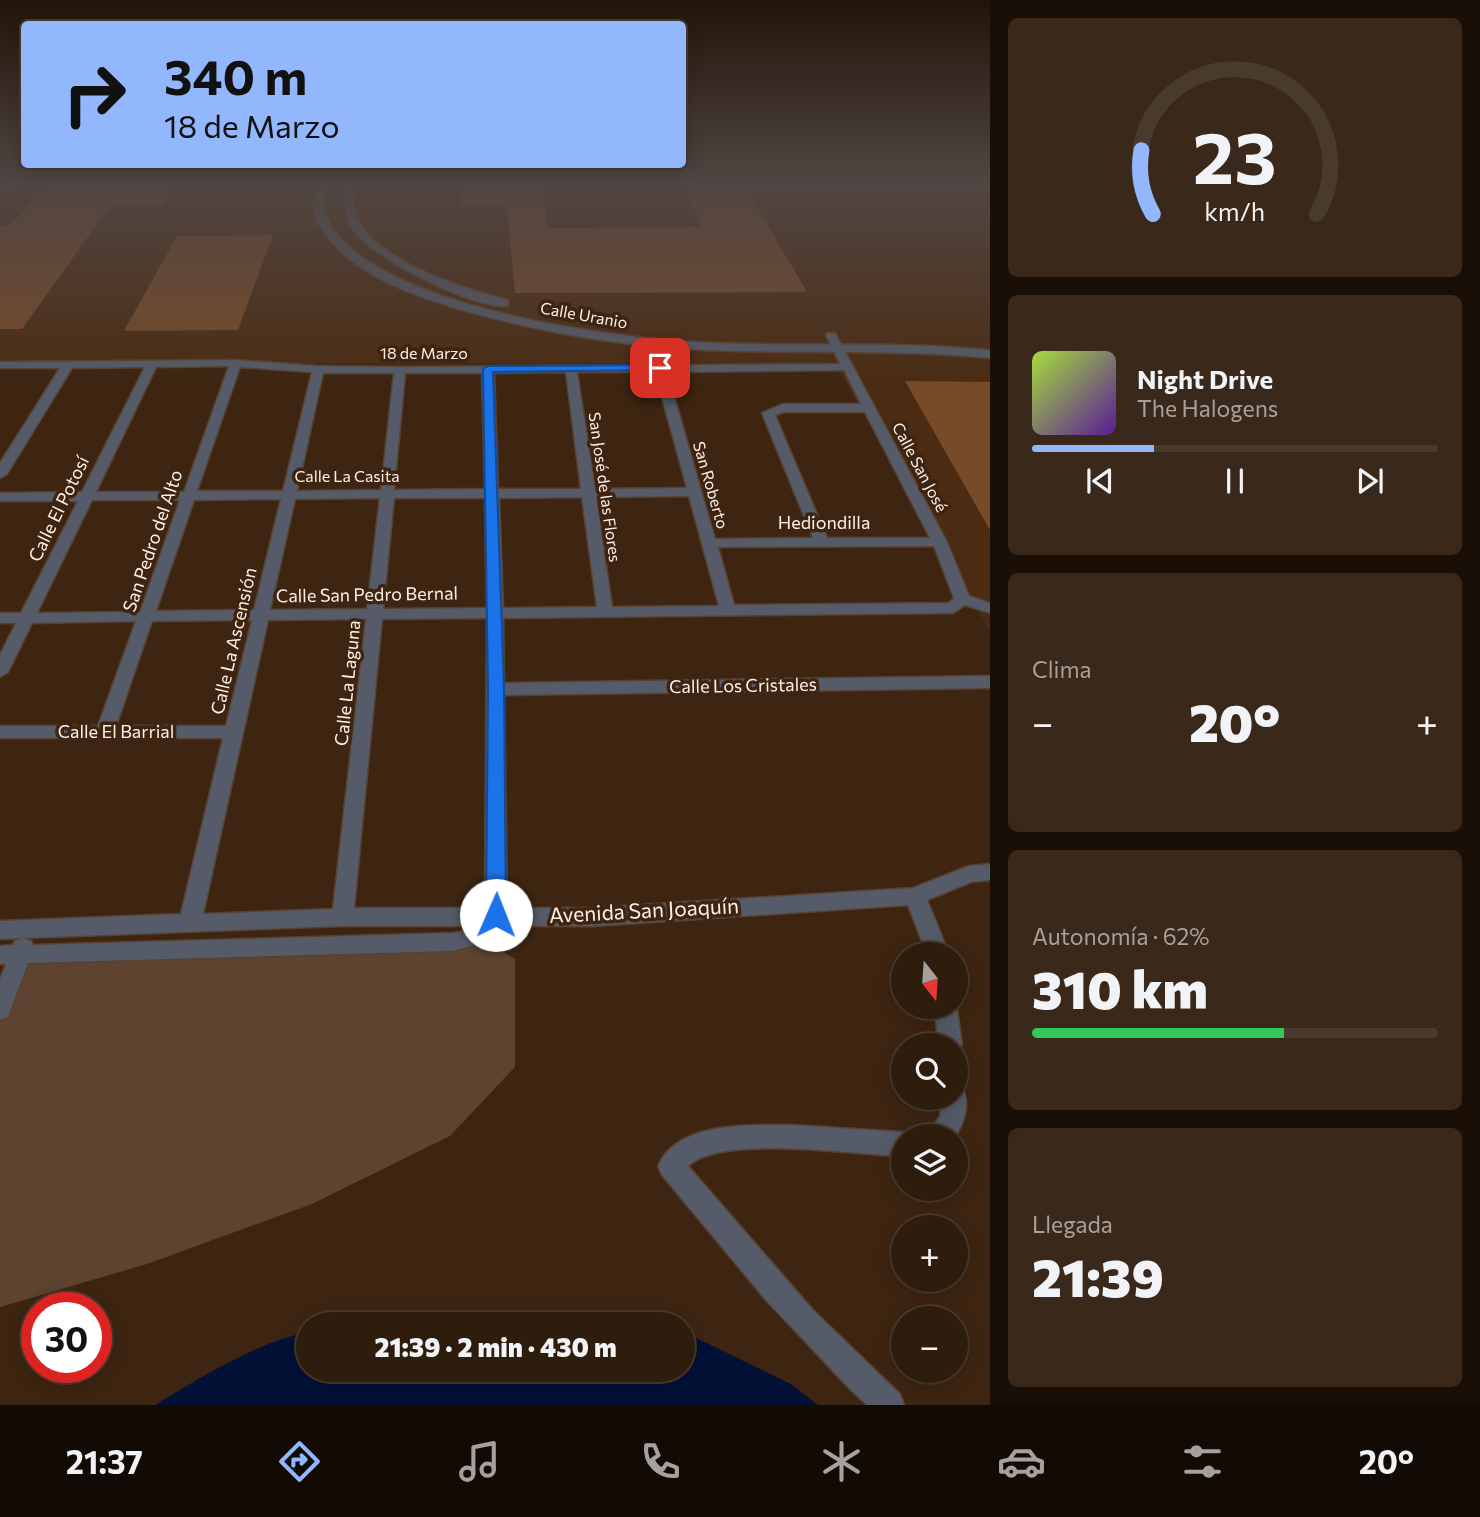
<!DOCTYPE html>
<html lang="es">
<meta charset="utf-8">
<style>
body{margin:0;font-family:Commissioner,sans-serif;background:#3a291b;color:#f1f3f6;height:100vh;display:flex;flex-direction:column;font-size:26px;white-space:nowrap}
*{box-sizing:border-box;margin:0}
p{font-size:23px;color:#a7a19d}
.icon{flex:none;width:38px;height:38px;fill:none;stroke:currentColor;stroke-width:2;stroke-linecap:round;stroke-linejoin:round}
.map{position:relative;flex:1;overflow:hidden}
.panel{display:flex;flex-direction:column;gap:18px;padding:18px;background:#190f07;width:490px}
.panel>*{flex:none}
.top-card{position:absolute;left:21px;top:21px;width:665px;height:147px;border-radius:7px;box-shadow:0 4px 18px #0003,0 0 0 2px #493a2e;background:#93b7fd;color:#111;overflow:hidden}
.needle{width:46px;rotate:163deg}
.controls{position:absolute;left:891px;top:942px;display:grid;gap:14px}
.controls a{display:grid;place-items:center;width:77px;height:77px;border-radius:50%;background:#2e1c0d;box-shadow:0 4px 18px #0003,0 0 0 2px #493a2e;font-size:35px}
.speed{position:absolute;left:21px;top:1292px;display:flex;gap:14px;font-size:35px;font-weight:700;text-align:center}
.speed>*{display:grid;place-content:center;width:91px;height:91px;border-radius:50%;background:#2e1c0d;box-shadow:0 4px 18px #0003,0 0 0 2px #493a2e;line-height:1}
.speed .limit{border:10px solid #d22;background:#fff;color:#111}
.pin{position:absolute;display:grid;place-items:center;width:60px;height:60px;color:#fff;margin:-30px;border-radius:14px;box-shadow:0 4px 10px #0006}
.me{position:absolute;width:77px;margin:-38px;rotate:1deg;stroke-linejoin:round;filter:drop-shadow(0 0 5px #0008)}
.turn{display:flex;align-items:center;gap:24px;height:147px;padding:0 28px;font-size:32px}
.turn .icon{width:91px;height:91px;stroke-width:2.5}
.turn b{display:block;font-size:49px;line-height:60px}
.big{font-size:52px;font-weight:800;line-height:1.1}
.panel .card{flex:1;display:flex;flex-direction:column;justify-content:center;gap:10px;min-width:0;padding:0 24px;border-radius:10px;background:#3a291b}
.panel .dial{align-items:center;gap:0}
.dial svg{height:182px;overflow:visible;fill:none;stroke:#493a2e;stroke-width:7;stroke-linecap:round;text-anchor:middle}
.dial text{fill:#f1f3f6;stroke:none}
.song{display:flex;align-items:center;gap:21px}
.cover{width:84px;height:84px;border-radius:10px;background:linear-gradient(135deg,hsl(80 70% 55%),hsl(270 70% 35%))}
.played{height:7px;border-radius:4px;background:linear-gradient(90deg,#93b7fd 30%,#493a2e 30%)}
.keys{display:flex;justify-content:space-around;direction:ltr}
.heat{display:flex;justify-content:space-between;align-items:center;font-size:38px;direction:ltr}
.charge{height:10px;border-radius:5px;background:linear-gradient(90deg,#34c759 62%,#493a2e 0)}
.trip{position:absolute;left:296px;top:1312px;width:399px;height:70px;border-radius:35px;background:#2e1c0d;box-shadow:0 4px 18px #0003,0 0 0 2px #493a2e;font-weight:800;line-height:70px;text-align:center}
.tabs{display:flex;height:112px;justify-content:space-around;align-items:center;background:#120b05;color:#a7a19d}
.tabs .icon{width:49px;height:49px}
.tabs .on{color:#93b7fd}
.tabs b{font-size:32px;color:#f1f3f6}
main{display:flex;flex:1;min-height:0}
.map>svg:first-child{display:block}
.built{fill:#4b2c13}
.green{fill:#5d4330}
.water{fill:#031137}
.building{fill:#774b28}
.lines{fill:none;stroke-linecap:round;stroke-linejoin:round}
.minor-casing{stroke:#58412f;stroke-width:3}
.tertiary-casing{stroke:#58412f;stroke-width:3}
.minor{fill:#555b68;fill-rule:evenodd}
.tertiary{fill:#555b68;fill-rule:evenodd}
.route{fill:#1a73e8;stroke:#114b97;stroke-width:2}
.labels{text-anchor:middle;stroke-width:7;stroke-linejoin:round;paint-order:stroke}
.far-street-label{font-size:16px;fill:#fef0e7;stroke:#3d2511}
.street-label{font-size:18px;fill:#fef0e7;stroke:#3d2511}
.near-street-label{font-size:21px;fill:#fef0e7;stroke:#3d2511}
</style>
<main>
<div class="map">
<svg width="990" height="1405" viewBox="0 0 990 1405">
<rect width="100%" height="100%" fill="#3d2511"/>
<polygon class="built" points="0,185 990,185 990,631 834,363 0,364"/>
<polygon class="green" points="479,937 515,959 515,1067 450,1136 312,1204 147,1264 0,1307 0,1010 20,955"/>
<path class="water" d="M 308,1333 L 308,1370 L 682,1370 L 683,1333 L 686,1333 L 791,1384 L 818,1405 L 155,1405 C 193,1382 266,1337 308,1333 Z"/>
<g class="building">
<polygon points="47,185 175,185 162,206 110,206 22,329 0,329 0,225 10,225"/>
<polygon points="462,185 542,185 547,228 702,227 684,185 744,185 807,292 515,293 507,205 461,206"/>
<polygon points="273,235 238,330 124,331 177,236"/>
<polygon points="905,381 990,382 990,530"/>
</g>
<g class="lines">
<g class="minor-casing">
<g id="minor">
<path d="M 827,333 L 835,333 L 947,542 L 969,596 L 990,603 L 990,613 L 965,605 L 953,613 L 503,618 L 504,683 L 990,676 L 990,688 L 504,695 L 507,908 L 592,908 L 913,888 L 969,866 L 990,864 L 990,880 L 971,882 L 927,900 L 949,954 L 927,954 L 908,905 L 592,926 L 501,926 L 489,941 L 453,951 L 28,963 L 8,1017 L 0,1020 L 0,979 L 6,964 L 0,964 L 0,946 L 13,945 L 15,941 L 23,938 L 0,939 L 0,921 L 181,914 L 223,738 L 0,738 L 0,726 L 98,726 L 136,621 L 32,623 L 8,672 L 0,677 L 0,655 L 16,623 L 0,623 L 0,613 L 21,613 L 78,501 L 0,501 L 0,493 L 82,492 L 145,367 L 72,368 L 7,474 L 0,478 L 0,463 L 60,368 L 0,368 L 0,362 L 236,360 L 318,366 L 400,367 L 840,364 L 826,335 ZM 229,366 L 184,492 L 96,492 L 156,367 ZM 240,367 L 312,372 L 283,491 L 197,491 ZM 844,370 L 861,404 L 783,404 L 762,413 L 813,538 L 715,539 L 667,372 ZM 566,372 L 581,489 L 498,489 L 494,373 ZM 577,372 L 655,372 L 687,488 L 595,489 ZM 323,373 L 394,373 L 381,490 L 297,491 ZM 405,373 L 482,373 L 485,489 L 394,490 ZM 784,412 L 865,412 L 930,538 L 827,538 L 775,415 ZM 689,496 L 719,606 L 612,607 L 596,497 ZM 582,497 L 597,607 L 503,608 L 499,498 ZM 380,498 L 367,609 L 270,610 L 295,499 ZM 394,498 L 485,498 L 487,608 L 383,609 ZM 281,499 L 254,610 L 156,611 L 194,500 ZM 92,500 L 180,500 L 140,612 L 37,613 ZM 934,546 L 954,598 L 949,603 L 734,605 L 718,547 ZM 487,618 L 485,908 L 354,908 L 382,619 ZM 366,619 L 333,909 L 203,914 L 268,620 ZM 252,620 L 226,726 L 116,726 L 152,621 ZM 343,926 L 477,926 L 470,930 L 453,933 L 33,945 L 31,941 L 23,938 Z"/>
<polygon points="956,1002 962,1045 956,1054 956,1045 938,1045 935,1006 956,1006"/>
<path d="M 956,1086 L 963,1089 C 970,1105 964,1121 956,1136 L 926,1136 L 940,1116 L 942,1097 L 956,1097 Z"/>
<path d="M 791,1125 L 903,1132 L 912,1136 L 903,1136 L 903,1156 C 856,1155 721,1134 688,1166 L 813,1310 L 900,1394 L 904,1405 L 867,1405 L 849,1388 L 766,1300 L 662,1175 L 658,1166 C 677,1121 750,1125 791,1125 Z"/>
</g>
</g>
<g class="tertiary-casing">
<g id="tertiary">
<path d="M 319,185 L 329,185 L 322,200 C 334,300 598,335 678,341 C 782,348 886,340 990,350 L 990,358 C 894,349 799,354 703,350 C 618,346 533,331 452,307 C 410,294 362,277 332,242 C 316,224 307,208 319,185 Z"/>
<path d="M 344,185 L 354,185 C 354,192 353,201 354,207 C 363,259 466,289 508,300 L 508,306 C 476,311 375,259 355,232 C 344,217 344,203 344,185 Z"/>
</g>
</g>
<use href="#minor" class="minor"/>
<use href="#tertiary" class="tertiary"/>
</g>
<linearGradient id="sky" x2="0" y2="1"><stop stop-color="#221409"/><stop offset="0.48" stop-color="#514643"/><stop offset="1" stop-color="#514643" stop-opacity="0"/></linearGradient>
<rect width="990" height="382" fill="url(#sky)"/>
<polygon class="route" points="660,365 665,368 663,370 493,372 504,689 506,915 503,921 496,923 489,921 486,915 488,689 483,369 488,366"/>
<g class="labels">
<g class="far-street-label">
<text transform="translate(584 315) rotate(10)" y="6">Calle Uranio</text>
<text x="424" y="359">18 de Marzo</text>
<text transform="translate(920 467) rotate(62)" y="6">Calle San José</text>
<text x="347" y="482">Calle La Casita</text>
<text transform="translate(711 485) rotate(74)" y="6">San Roberto</text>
<text transform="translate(605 487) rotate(82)" y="6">San José de las Flores</text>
</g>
<g class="street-label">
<text transform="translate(59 509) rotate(-64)" y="6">Calle El Potosí</text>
<text x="824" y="529">Hediondilla</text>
<text transform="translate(153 541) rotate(-71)" y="6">San Pedro del Alto</text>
<text transform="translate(367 595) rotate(-1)" y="6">Calle San Pedro Bernal</text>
<text transform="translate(234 641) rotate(-77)" y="6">Calle La Ascensión</text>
<text transform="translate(348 683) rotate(-84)" y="6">Calle La Laguna</text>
<text transform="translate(743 686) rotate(-1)" y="6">Calle Los Cristales</text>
<text x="116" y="738">Calle El Barrial</text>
</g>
<g class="near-street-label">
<text transform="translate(644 911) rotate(-3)" y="7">Avenida San Joaquín</text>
</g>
</g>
</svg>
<div class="controls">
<a><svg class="needle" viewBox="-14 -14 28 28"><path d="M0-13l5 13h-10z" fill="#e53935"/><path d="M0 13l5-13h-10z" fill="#a7a19d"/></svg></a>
<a><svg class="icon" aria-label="search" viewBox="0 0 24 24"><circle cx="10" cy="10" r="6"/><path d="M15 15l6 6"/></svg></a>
<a><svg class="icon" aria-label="layers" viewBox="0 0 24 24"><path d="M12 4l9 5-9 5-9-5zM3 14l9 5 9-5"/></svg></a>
<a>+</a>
<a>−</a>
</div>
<div class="speed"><div class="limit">30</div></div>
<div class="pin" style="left:660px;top:368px;background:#d93025"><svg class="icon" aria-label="arrive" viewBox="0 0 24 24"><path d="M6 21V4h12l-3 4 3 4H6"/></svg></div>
<svg class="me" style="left:496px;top:915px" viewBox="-20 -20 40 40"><circle r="19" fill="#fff"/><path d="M0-13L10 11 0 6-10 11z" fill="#1a73e8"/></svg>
<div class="trip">21:39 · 2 min · 430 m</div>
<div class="top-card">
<div class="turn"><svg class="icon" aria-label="right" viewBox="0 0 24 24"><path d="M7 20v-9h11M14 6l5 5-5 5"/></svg><div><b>340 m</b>18 de Marzo</div></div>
</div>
</div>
<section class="panel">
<div class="card dial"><svg viewBox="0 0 100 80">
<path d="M14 69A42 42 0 1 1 86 69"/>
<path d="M14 69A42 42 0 0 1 9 41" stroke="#93b7fd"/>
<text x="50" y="56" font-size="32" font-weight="700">23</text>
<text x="50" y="72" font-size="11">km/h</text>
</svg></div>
<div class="card">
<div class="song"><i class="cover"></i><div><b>Night Drive</b><p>The Halogens</p></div></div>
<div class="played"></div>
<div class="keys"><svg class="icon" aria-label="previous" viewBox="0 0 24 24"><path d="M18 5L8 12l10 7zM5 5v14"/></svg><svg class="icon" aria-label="pause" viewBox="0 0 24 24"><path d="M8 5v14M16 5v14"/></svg><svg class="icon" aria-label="next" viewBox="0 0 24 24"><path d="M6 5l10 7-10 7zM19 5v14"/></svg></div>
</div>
<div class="card"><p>Clima</p>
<div class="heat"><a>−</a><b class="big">20°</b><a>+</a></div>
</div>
<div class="card"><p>Autonomía · 62%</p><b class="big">310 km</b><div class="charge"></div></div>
<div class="card"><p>Llegada</p><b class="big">21:39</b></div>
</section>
</main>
<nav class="tabs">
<b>21:37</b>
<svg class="icon on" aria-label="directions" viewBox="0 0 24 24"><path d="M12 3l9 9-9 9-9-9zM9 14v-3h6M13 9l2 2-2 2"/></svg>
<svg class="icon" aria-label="music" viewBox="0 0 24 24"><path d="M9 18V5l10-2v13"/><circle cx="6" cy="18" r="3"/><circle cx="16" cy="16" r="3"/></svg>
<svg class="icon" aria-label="phone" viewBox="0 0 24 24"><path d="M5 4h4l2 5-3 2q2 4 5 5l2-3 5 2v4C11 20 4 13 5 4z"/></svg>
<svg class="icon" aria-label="climate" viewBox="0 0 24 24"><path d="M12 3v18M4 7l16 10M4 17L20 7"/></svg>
<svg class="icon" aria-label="car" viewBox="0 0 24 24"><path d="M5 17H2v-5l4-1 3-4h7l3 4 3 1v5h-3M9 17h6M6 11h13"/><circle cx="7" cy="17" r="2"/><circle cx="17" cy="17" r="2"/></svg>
<svg class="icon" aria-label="filters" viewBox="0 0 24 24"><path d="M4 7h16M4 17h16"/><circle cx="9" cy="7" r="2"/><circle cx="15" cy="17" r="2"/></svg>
<b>20°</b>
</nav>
